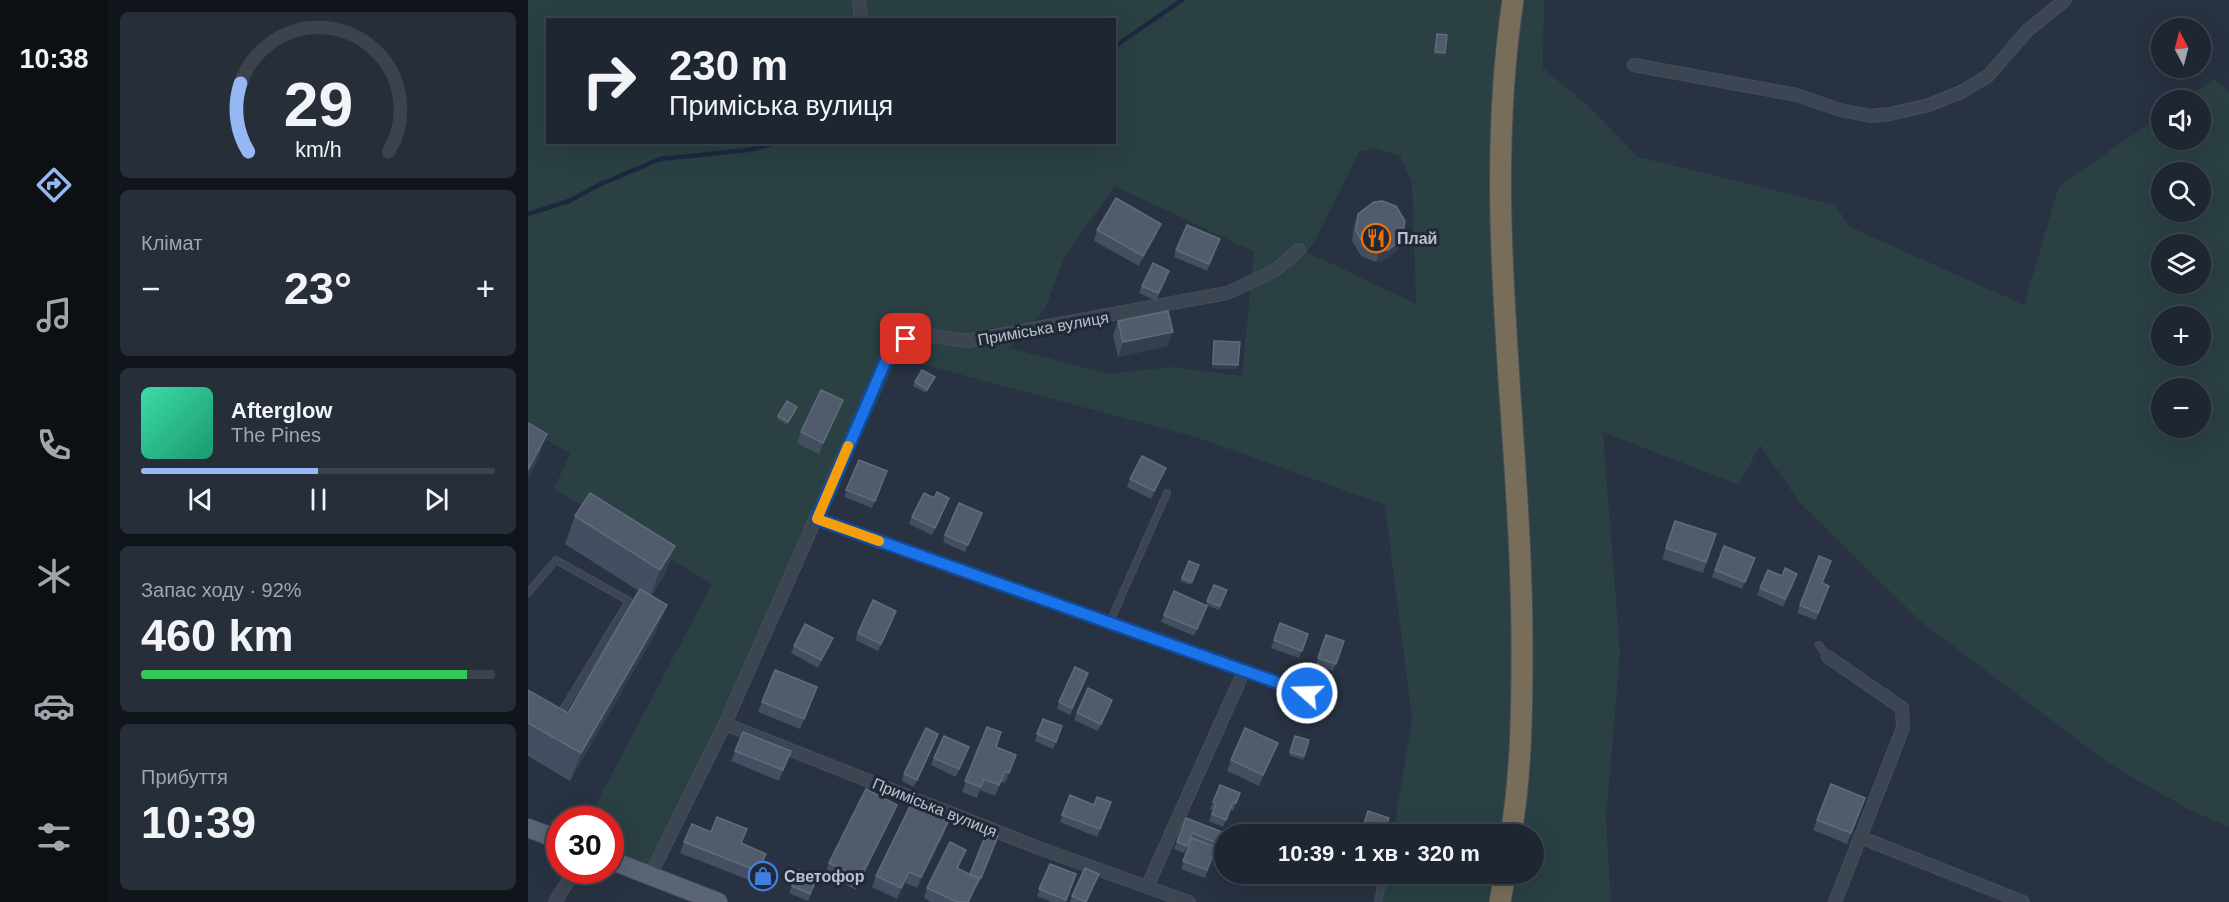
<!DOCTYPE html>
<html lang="uk">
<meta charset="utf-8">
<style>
body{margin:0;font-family:Helvetica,sans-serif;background:#262e3a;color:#f1f3f6;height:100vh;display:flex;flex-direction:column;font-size:22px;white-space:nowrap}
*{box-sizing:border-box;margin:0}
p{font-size:20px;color:#a1a5ac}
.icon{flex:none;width:33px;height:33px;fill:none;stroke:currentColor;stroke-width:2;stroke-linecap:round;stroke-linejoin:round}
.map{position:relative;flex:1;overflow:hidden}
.sheet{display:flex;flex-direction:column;gap:12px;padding:12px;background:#10151c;width:420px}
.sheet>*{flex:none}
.banner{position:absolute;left:18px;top:18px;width:570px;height:126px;border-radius:0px;box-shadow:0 6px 24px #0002,0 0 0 2px #3c434d;background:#1e2632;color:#f1f3f6;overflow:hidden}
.needle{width:39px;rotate:353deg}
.buttons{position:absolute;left:1623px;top:18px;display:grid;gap:12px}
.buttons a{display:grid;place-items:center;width:60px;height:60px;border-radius:50%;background:#1e2632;box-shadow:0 6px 24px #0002,0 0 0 2px #3c434d;font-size:30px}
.speed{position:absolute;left:18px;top:806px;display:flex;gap:12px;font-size:30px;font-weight:700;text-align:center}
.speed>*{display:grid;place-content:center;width:78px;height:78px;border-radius:50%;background:#1e2632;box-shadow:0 6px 24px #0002,0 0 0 2px #3c434d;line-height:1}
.speed .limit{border:9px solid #d22;background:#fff;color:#111}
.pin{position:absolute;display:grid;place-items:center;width:51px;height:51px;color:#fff;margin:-26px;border-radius:12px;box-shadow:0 3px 9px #0006}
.me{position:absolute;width:66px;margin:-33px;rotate:290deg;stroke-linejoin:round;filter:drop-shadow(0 0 4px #0008)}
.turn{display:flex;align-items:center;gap:21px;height:126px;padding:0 24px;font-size:27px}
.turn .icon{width:78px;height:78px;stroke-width:2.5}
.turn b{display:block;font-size:42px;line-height:51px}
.big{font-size:45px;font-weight:700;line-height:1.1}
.sheet .card{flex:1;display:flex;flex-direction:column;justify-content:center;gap:9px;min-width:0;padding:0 21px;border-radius:9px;background:#262e3a}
.sheet .dial{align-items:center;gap:0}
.dial svg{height:156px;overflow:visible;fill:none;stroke:#3c434d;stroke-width:7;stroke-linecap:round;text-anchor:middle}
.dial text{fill:#f1f3f6;stroke:none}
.song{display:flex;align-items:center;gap:18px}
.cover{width:72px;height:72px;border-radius:9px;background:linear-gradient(135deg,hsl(160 70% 55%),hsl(160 70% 35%))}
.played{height:6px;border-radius:3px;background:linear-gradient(90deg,#95b8f5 50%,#3c434d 50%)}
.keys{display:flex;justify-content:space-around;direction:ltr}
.heat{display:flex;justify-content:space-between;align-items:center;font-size:33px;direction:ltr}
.charge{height:9px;border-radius:4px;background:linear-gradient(90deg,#34c759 92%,#3c434d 0)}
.trip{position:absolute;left:686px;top:824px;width:330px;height:60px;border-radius:30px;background:#1e2632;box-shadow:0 6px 24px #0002,0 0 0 2px #3c434d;font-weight:700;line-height:60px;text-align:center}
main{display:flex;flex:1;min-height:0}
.tab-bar{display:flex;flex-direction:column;width:108px;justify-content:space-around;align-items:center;background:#0c0f14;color:#a1a5ac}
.tab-bar .icon{width:42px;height:42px}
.tab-bar .on{color:#95b8f5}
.tab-bar b{font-size:27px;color:#f1f3f6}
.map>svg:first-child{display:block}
.green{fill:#2a4043;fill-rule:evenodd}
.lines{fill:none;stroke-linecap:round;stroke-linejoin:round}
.stream{stroke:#1b2940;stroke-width:4.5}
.lane-casing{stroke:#464e5b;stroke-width:8}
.street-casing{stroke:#464e5b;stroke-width:14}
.primary-casing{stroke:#464e5b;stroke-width:20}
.highway-casing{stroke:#444d59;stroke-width:23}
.lane{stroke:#3c4552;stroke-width:6}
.street{stroke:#3c4552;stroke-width:12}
.primary{stroke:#5a6472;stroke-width:18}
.highway{stroke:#786d59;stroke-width:21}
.wall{fill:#434f60}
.shaded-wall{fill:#333e4f}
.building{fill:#505b6c;stroke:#606b7b;stroke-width:1.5}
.route-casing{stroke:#114b97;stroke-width:15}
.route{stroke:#1a73e8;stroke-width:10}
.slow{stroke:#f59e0b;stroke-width:10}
.labels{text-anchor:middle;stroke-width:6;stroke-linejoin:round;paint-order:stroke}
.poi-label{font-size:16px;font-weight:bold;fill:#b9c0cc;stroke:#212937;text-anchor:start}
.street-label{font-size:16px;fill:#b9c0cc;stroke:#212937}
</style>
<main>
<nav class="tab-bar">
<b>10:38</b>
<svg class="icon on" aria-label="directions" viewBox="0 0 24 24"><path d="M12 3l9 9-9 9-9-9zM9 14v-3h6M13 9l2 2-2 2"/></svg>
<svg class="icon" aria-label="music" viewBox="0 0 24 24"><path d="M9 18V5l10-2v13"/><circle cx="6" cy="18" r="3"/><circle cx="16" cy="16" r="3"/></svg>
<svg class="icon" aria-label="phone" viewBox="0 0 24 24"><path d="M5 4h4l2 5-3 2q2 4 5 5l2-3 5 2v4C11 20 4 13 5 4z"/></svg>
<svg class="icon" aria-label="climate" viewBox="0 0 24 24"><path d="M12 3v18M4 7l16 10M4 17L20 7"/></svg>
<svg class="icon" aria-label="car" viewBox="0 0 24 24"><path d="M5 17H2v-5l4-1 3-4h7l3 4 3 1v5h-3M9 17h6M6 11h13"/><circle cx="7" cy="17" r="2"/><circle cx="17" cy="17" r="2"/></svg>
<svg class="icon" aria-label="filters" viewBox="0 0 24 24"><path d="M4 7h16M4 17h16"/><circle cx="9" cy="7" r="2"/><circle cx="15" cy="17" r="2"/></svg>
</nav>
<section class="sheet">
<div class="card dial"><svg viewBox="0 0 100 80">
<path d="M14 69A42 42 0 1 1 86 69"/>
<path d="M14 69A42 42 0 0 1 10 34" stroke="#95b8f5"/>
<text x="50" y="56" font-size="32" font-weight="700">29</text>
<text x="50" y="72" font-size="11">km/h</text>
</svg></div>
<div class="card"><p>Клімат</p>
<div class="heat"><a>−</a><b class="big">23°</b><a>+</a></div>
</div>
<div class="card">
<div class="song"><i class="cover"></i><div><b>Afterglow</b><p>The Pines</p></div></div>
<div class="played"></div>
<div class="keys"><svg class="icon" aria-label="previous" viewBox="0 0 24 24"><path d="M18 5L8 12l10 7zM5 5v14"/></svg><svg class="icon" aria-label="pause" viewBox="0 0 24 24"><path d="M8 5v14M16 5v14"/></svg><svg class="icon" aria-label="next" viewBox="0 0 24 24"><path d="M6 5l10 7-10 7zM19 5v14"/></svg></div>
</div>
<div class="card"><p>Запас ходу · 92%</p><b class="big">460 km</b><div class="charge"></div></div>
<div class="card"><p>Прибуття</p><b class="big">10:39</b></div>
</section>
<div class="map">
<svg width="1701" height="902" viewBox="0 0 1701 902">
<rect width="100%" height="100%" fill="#283242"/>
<path class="green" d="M 0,0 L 1016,0 L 1015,68 L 1060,106 L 1110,157 L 1307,205 L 1322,227 L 1496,305 L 1531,186 L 1633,115 L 1634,140 L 1672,140 L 1672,100 L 1655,100 L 1686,79 L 1701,92 L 1701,827 L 1662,810 L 1583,765 L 1392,621 L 1271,502 L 1232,445 L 1211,485 L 1075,432 L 1092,652 L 1078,819 L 1083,902 L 850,902 L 857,873 L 1005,873 L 1005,834 L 865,834 L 884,720 L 857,505 L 668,437 L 370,358 L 126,874 L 83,856 L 82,819 L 60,819 L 184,584 L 26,489 L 42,453 L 0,430 ZM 20,20 L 586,20 L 586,142 L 20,142 ZM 847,148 L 872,156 L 884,182 L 888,304 L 779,252 L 787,241 L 831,152 ZM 1634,172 L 1672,172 L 1672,212 L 1634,212 ZM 587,186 L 726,252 L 714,376 L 642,367 L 581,374 L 481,348 L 517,309 L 537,256 ZM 1634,244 L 1672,244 L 1672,284 L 1634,284 ZM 1634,316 L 1672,316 L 1672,356 L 1634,356 ZM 1634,388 L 1672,388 L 1672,428 L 1634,428 Z"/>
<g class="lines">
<g class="stream">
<polyline points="586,47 654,0"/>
<polyline points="0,214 41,201 73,184 132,159 220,150 254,142"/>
</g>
<g class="lane-casing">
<g id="lane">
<polyline points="0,593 28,560 101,601 31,716"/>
<polyline points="581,624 639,493"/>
<polyline points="1291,645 1300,657"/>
<polyline points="850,902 856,873"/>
</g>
</g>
<g class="street-casing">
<g id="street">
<polyline points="331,0 333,20"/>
<polyline points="1106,65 1269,95 1312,110 1343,116 1362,114 1401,105 1433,92 1460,76 1499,31 1537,0"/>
<polyline points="289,519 779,693"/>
<polyline points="1300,657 1374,708 1375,728 1307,902"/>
<polyline points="197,724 508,847 661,902"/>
<polyline points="1332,837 1495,902"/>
<polyline points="122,876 197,724 365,344 392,334 439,341 699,293 746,271 771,250"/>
<polyline points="619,887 716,671"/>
<polyline points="27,902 47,870"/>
</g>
</g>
<g class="primary-casing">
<g id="primary">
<polyline points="0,828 32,840"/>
<polyline points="82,860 190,902"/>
</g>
</g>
<g class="highway-casing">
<g id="highway">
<path d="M 983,834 C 993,775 994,713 994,653 C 995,436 952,216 985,0"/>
<polyline points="972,902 977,873"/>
</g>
</g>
<use href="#lane" class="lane"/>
<use href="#street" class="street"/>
<use href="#primary" class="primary"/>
<use href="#highway" class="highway"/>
</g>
<g class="wall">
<polygon points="830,214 874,239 870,250 856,260 848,262 833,256 824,241 826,225"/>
<polygon points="569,230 629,234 611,266 566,241"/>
<polygon points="689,246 679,271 646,257 648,250"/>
<polygon points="639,278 628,301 611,293 614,286"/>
<polygon points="590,321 640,346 590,357 585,335"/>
<polygon points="686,341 709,369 684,368 685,345"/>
<polygon points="407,377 398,393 385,386 387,382"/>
<polygon points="315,400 311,410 291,454 269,443 273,432"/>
<polygon points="268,411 259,425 249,419 250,416"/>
<polygon points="331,460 359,471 344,508 316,497"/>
<polygon points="635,475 623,499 599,487 602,479"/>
<polygon points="418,505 404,535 381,524 384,517"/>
<polygon points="47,516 147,546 137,574 123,596 128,632 42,781 0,756 0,690 40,713 111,591 37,544"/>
<polygon points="451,520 437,552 415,542 417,535"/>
<polygon points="1147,521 1188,534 1175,573 1134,559"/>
<polygon points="1196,546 1227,558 1214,589 1184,577"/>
<polygon points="1291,556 1294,583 1301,586 1288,620 1269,613"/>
<polygon points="661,561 671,565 663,585 652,581"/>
<polygon points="1267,581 1255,607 1229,595 1232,588"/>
<polygon points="686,585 699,590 691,610 678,605"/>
<polygon points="679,606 666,636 633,622 636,615"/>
<polygon points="366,618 350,651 327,640 330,633"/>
<polygon points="752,623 780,634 771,658 743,648"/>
<polygon points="798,635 816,641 805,671 788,665"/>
<polygon points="302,645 290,668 263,653 266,646"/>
<polygon points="558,680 542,715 529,709 531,702"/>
<polygon points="289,687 272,729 230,712 234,702"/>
<polygon points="582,707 570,731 546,720 549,713"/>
<polygon points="515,719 534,726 525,749 507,741"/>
<polygon points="459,727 468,747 488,755 477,783 473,782 467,796 452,790 449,798 434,792"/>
<polygon points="215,732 263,751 251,781 203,761"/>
<polygon points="767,736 781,740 775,760 761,755"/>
<polygon points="408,741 386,787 374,781 376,774"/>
<polygon points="750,743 731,786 699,771 703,760"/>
<polygon points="441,747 428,777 403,765 406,758"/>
<polygon points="1303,784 1337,798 1319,844 1285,830"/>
<polygon points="712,793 705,811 702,809 695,827 681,821 685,810 682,809 685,802"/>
<polygon points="542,795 566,805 583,802 569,837 532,822"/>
<polygon points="840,811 855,834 832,834"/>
<polygon points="365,816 328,890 297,874 301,863"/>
<polygon points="658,818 694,832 677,878 653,869 663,841 662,840 656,853 646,849"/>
<polygon points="417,831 389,888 377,883 369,899 344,887 348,876"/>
<polygon points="183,832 214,843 238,854 235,861 244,870 236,886 152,853 156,842"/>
<polygon points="470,836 450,885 449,885 441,902 403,902 396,898 399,888 434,860 430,869 442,874"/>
<polygon points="522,864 548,874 538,902 523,902 509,896"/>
<polygon points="799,873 828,873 824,885 797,876"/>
<polygon points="289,878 280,901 261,893 264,886"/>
<polygon points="544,896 559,902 542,902"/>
</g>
<g class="shaded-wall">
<polygon points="907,52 917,53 916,57 905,55"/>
<polygon points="633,224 629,234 611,266 615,256"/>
<polygon points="874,239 870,250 856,260 848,262 852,251"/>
<polygon points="645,332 640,346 590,357 595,342"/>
<polygon points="685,364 710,365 709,369 684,368"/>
<polygon points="315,400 311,410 291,454 295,443"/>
<polygon points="19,434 9,462 0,479 0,470"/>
<polygon points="638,468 635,475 623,499 626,491"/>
<polygon points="147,546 137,574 122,597 132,570"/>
<polygon points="139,605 128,632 42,781 53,753"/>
<polygon points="305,638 302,645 290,668 293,660"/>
<polygon points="410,734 408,741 386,787 389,780"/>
<polygon points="750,743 746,754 731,786 735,775"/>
<polygon points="369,805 365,816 328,890 332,879"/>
<polygon points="421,820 417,831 389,888 393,877"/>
<polygon points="381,872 377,883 369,899 373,888"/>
<polygon points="451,879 447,889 441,902 440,902"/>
</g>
<g class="building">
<polygon points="909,34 919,35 917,53 907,52"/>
<polygon points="588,198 633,224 615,256 569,230"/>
<polygon points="854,201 868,206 877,221 874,239 860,250 852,251 837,246 828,231 830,214 846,202"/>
<polygon points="659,225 692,239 681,264 648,250"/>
<polygon points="625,263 641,271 630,293 614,286"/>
<polygon points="640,311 645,332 595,342 590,321"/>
<polygon points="686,341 712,342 710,365 685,364"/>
<polygon points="394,370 407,377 399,390 387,382"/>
<polygon points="293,390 315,400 295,443 273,432"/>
<polygon points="259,401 269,407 260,422 250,416"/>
<polygon points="0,423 19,434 0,470"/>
<polygon points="614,456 638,468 626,491 602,479"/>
<polygon points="331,460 359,471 347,501 318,490"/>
<polygon points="409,492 421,498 407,528 384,517 396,493 406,498"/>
<polygon points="62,493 147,546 132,570 47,516"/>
<polygon points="431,503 454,513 440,545 417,535"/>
<polygon points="1147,521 1188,534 1178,562 1138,548"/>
<polygon points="1196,546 1227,558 1217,582 1187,570"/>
<polygon points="1291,556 1303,561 1294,583 1301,586 1290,613 1272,605"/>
<polygon points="661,561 671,565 664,582 654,578"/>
<polygon points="1257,568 1269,574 1257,599 1232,588 1240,570 1254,576"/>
<polygon points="686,585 699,590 692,606 679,601"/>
<polygon points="112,589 139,605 53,753 0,723 0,690 40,713"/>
<polygon points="646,591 679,606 669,629 636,615"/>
<polygon points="345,600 368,611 353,644 330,633"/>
<polygon points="752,623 780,634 774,651 746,640"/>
<polygon points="277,624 305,638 293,660 266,646"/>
<polygon points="798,635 816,641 808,664 790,658"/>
<polygon points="547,667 560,673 544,708 531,702"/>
<polygon points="247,670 289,687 276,719 234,702"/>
<polygon points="560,688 584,700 573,724 549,713"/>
<polygon points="515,719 534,726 528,742 509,734"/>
<polygon points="459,727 473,732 468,747 488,755 481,773 477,771 471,785 456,779 453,787 437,781"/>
<polygon points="398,728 410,734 389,780 376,774"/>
<polygon points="717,728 750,743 735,775 703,760"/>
<polygon points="215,732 263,751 255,770 207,751"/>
<polygon points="416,736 441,747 431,769 406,758"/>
<polygon points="767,736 781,740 776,756 762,752"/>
<polygon points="1303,784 1337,798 1323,833 1289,820"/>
<polygon points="692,785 712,793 708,803 705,802 698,820 684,814 688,803 685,802"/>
<polygon points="338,789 369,805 332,879 301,863"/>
<polygon points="542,795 566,805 569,797 583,802 572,829 534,815"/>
<polygon points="384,802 421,820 393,877 381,872 373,888 348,876"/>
<polygon points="840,811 861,818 855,834 846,834 834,830"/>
<polygon points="189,817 219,829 213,843 238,854 230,871 156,842 164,824 183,832"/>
<polygon points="658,818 694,832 689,843 664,833 659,846 649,842"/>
<polygon points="459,832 470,836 453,878 442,874"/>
<polygon points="664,838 688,847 679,870 655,861"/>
<polygon points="422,842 438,850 429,868 451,879 440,902 429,902 399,888"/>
<polygon points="235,861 246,866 238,882 227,878"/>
<polygon points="522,864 548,874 538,900 511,889"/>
<polygon points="557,868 571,874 558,902 544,896"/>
<polygon points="271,870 289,878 282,894 264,886"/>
<polygon points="812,873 828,873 826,878"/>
</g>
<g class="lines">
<g class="route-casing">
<polyline id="route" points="378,339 365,344 289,519 779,693"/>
</g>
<use href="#route" class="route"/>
<polyline class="slow" points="320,446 289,519 351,541"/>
</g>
<defs>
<g id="restaurant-ring" transform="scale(1.5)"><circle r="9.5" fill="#212937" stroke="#e8710a" stroke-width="1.5"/><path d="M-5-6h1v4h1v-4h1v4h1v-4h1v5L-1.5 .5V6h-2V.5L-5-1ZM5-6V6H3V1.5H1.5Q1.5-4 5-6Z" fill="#e8710a"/></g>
<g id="shop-ring" transform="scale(1.5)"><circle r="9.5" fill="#212937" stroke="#3f7fe0" stroke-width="1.5"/><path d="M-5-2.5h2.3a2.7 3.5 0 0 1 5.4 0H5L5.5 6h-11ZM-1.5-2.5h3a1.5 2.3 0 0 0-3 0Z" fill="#3f7fe0"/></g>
</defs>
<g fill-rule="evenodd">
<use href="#restaurant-ring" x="848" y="238"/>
<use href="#shop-ring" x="235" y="876"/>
</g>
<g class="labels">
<g class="poi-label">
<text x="869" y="244">Плай</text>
<text x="256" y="882">Светофор</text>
</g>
<g class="street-label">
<text transform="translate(515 328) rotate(-10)" y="6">Приміська вулиця</text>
<text transform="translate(407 807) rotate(22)" y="6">Приміська вулиця</text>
</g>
</g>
</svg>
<div class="buttons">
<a><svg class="needle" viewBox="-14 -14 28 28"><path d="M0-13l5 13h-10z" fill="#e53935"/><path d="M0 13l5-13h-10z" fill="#a1a5ac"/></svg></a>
<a><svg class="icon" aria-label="sound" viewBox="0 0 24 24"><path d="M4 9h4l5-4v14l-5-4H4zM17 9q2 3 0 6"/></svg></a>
<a><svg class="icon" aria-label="search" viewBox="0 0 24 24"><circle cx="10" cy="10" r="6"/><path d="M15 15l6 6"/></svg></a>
<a><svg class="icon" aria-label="layers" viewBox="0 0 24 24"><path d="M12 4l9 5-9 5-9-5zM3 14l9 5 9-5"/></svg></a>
<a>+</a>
<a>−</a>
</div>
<div class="speed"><div class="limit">30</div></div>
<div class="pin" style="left:378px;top:339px;background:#d93025"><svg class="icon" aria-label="arrive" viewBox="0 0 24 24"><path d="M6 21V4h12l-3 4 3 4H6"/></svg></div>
<svg class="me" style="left:779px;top:693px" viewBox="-20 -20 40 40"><circle r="17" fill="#1a73e8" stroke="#fff" stroke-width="3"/><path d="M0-11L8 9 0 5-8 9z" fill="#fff"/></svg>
<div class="trip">10:39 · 1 хв · 320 m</div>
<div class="banner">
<div class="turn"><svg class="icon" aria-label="right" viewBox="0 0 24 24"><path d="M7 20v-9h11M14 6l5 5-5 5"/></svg><div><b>230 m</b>Приміська вулиця</div></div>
</div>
</div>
</main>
